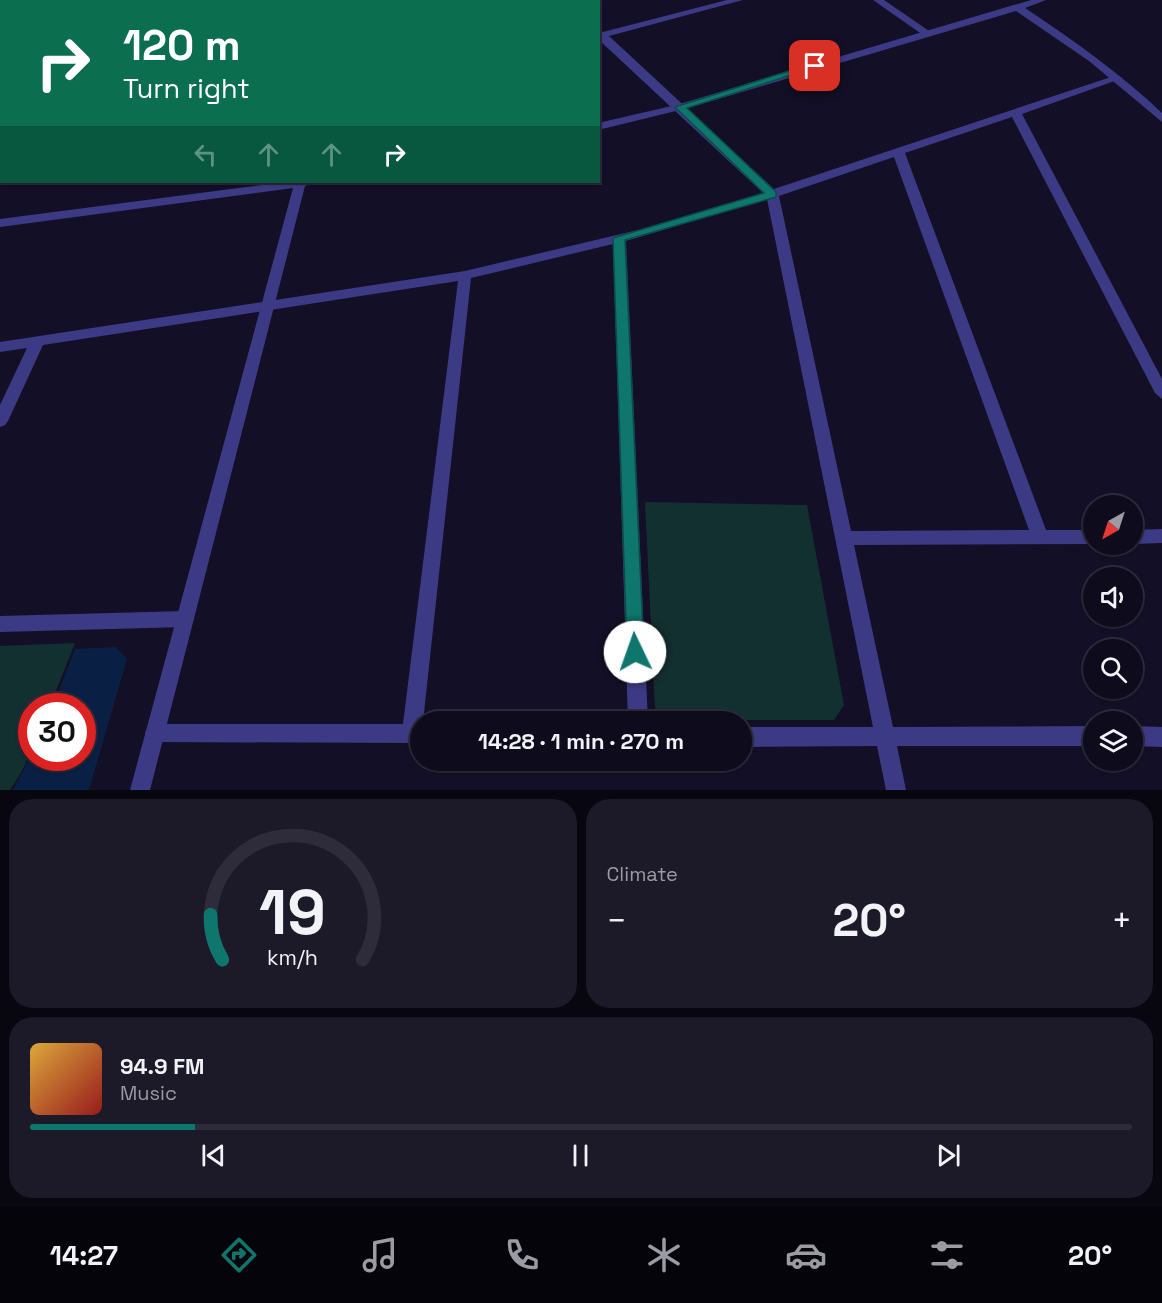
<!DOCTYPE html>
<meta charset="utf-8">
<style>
body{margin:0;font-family:"Space Grotesk",sans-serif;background:#1c1929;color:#f1f3f6;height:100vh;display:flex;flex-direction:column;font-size:22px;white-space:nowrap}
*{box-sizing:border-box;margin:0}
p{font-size:20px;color:#9b9ba3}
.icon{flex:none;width:33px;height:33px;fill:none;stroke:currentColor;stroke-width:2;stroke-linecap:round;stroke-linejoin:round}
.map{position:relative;height:790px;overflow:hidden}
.details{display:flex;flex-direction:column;gap:9px;padding:9px;background:#08060f;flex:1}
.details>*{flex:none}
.guide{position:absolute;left:0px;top:0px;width:600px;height:183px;box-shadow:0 2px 4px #0004,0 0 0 2px #2e2b3b;background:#0b6e4f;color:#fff;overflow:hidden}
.needle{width:39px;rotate:219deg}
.controls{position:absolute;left:1083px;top:495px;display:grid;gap:12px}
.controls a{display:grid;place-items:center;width:60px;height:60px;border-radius:50%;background:#0e0b1c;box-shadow:0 2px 4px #0004,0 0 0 2px #2e2b3b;font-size:30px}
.speed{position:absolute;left:18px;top:693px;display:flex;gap:12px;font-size:30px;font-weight:700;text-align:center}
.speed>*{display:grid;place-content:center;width:78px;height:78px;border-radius:50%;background:#0e0b1c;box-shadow:0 2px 4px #0004,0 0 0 2px #2e2b3b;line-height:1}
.speed .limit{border:9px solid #d22;background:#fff;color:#111}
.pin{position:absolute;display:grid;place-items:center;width:51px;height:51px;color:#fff;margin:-26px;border-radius:12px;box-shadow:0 3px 9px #0006}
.me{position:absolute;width:66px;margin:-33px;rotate:357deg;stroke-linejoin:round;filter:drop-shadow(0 0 4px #0008)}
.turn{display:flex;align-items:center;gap:21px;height:126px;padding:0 24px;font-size:27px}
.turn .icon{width:78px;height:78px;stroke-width:2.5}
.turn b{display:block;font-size:42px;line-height:51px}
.lanes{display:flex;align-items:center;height:57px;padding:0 24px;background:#0003;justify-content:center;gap:30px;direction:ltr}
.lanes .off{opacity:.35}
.big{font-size:45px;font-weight:600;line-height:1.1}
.details .widget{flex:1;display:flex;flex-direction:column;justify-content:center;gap:9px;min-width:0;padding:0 21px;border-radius:24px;background:#1c1929}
.details .dial{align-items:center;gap:0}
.dial svg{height:156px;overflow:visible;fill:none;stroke:#2e2b3b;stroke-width:7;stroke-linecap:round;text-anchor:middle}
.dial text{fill:#f1f3f6;stroke:none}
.song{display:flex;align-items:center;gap:18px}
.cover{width:72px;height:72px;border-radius:9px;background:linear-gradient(135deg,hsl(40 70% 55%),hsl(0 70% 35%))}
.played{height:6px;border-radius:3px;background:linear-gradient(90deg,#0f766e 15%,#2e2b3b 15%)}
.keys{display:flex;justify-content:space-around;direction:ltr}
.heat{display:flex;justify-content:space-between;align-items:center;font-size:33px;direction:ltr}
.details .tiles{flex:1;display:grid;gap:9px;grid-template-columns:1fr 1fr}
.widget:last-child{grid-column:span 2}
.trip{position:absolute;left:410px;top:711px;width:342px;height:60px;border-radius:30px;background:#0e0b1c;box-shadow:0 2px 4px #0004,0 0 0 2px #2e2b3b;font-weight:600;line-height:60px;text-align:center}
.tabs{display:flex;height:96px;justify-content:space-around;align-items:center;background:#06040b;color:#9b9ba3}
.tabs .icon{width:42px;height:42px}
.tabs .active{color:#0f766e}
.tabs b{font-size:27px;color:#f1f3f6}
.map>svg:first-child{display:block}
.green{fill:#12302f}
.water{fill:#0a1f44}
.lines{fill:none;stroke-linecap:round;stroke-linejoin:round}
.minor{fill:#3d3a85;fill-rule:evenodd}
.tertiary{fill:#3d3a85;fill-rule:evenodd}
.route{fill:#0f766e;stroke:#0a4d48;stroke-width:1.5}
</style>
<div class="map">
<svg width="1162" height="790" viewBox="0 0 1162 790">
<rect width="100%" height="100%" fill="#130f26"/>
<g class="green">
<polygon points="645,502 807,505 844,705 834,720 671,720 655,708"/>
<path d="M 75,643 L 50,706 L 32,706 C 31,747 34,755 10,790 L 0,790 L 0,646 Z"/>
</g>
<polygon class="water" points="116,647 127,659 89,790 13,790 31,755 32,758 82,758 82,706 53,706 75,649"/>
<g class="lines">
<g class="minor">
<polygon points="179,0 190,0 178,2"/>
<polygon points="317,0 327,0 316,2"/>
<polygon points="443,0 459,0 442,2"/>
<polygon points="559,0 569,0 570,2 560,2"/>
<path d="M 727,0 L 743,0 L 609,36 L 774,189 L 1114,76 L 1123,78 L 1022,114 L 1162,379 L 1162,399 L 1155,393 L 1012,117 L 905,153 L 1046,530 L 1094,530 L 1094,544 L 854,545 L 893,727 L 1094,726 L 1094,746 L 897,746 L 906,790 L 886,790 L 877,746 L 741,747 L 741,727 L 873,727 L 767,199 L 626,241 L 648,722 L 628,722 L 613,244 L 471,278 L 423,722 L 420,722 L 420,743 L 155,742 L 148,740 L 145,733 L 148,726 L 155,724 L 403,724 L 458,281 L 43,345 L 8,421 L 5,425 L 0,427 L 0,405 L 27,348 L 0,352 L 0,342 L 465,271 L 642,229 L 763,193 L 598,39 L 598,29 L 603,32 ZM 894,157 L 1029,530 L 851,531 L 779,196 Z"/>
<polygon points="873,0 884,0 932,33 923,35"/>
<rect x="0" y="42" width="2" height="6"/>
<polygon points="0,91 2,91 0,99"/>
<rect x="0" y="122" width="2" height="6"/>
<polygon points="1162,529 1162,543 1132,544 1132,530"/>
<polygon points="185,611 191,613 194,619 191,625 185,627 0,632 0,616"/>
<polygon points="1132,726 1162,727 1162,747 1132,746"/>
</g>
<g class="tertiary">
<polygon points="14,0 25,0 13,2"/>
<path d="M 1031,0 L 1046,0 L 1025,8 C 1073,40 1120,73 1162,113 L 1162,122 L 1089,61 L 1016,11 L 684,109 L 598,130 L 598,123 L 676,105 Z"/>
<polygon points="2,6 2,13 0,13 0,7"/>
<polygon points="285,182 315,182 305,186 150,790 130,790 293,188 0,227 0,219"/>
</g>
</g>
<polygon class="route" points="811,64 820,66 687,108 776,192 776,197 625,240 644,652 641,658 635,660 629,658 627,652 613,238 764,193 675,107"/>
</svg>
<div class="controls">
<a><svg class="needle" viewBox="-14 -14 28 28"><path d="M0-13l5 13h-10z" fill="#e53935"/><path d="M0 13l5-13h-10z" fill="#9b9ba3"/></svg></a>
<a><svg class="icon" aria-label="sound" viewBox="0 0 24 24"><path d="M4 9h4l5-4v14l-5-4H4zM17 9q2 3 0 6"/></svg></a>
<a><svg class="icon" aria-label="search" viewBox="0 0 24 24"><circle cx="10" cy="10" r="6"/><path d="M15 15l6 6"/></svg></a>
<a><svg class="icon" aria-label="layers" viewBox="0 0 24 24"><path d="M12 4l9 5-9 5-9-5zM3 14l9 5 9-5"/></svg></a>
</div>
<div class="speed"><div class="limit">30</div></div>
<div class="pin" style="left:815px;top:66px;background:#d93025"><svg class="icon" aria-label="arrive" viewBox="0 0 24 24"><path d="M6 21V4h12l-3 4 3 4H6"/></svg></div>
<svg class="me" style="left:635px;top:652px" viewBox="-20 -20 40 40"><circle r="19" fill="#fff"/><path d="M0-13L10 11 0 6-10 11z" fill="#0f766e"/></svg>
<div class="trip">14:28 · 1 min · 270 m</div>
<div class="guide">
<div class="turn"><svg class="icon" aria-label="right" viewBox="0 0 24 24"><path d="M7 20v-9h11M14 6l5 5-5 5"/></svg><div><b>120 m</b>Turn right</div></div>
<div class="lanes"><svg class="icon off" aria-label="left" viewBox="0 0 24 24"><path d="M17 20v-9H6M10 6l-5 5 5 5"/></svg><svg class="icon off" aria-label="ahead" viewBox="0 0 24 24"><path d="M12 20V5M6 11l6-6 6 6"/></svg><svg class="icon off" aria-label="ahead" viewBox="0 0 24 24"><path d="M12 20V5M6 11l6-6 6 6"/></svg><svg class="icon" aria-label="right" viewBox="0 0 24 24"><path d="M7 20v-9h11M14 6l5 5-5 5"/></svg></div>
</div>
</div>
<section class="details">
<div class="tiles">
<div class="widget dial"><svg viewBox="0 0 100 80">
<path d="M14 69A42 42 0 1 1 86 69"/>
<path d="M14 69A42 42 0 0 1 8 46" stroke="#0f766e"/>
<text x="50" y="56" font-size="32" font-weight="700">19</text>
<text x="50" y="72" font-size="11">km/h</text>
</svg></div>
<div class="widget"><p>Climate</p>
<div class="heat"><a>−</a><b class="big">20°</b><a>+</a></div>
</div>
<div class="widget">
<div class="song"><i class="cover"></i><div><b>94.9 FM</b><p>Music</p></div></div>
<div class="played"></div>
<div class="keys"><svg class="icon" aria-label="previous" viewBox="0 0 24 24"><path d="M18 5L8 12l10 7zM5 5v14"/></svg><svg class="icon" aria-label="pause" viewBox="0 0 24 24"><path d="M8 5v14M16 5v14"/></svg><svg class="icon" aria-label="next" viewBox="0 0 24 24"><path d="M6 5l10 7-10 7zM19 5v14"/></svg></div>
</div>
</div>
</section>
<nav class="tabs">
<b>14:27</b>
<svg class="icon active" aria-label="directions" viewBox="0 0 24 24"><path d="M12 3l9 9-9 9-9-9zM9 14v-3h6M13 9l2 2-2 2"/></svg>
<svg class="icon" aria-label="music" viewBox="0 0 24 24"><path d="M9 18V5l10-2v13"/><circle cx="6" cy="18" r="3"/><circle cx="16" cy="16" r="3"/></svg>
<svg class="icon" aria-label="phone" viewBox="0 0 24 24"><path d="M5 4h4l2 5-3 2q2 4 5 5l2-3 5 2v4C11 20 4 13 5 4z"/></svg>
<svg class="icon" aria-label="climate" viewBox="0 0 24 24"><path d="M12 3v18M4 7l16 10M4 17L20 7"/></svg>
<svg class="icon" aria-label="car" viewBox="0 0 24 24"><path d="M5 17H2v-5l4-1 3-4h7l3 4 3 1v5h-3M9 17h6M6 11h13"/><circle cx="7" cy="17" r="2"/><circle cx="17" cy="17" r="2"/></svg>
<svg class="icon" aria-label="filters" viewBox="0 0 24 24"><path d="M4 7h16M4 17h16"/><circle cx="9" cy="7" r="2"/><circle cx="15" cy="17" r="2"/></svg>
<b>20°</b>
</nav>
